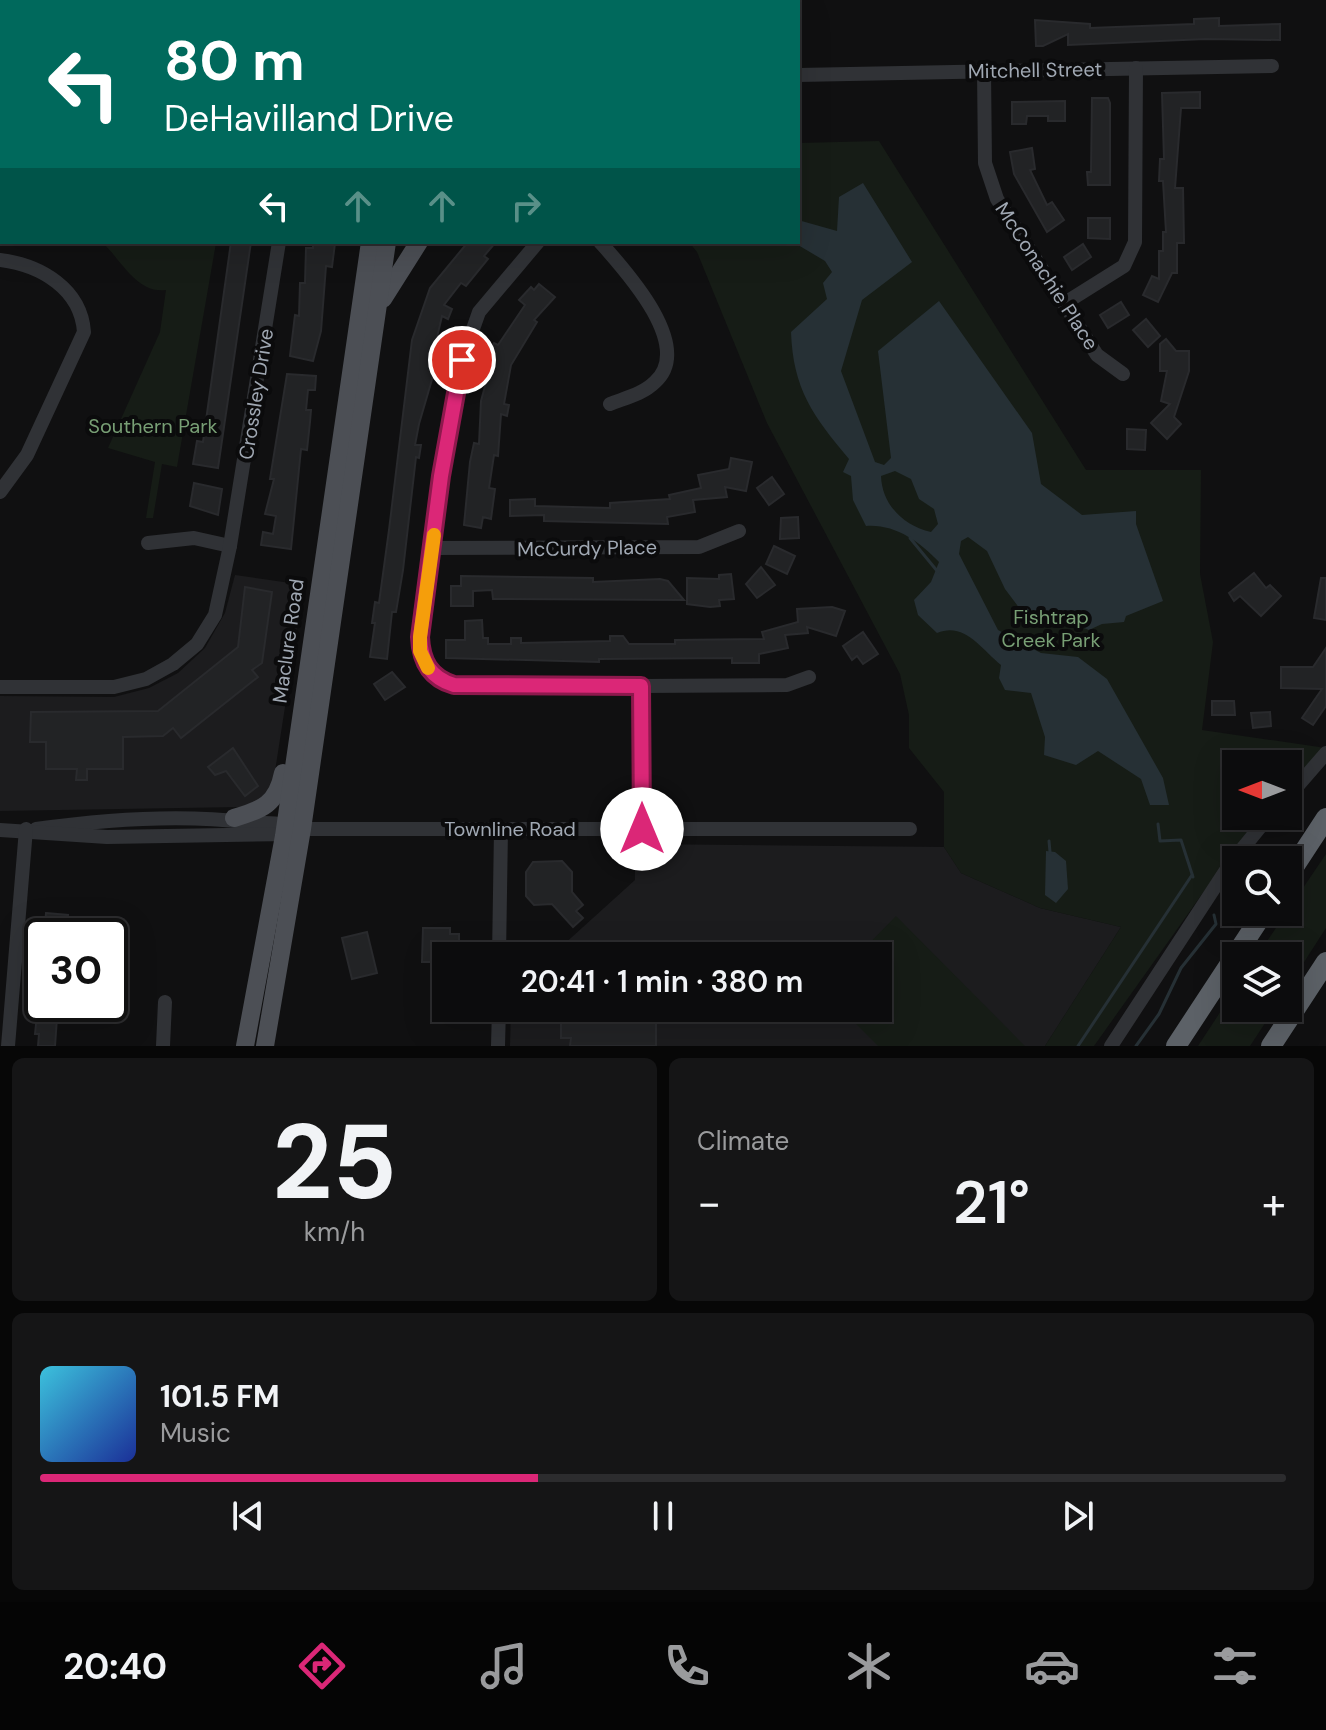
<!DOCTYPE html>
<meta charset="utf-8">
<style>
body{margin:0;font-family:"DM Sans",sans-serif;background:#151516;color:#f1f3f6;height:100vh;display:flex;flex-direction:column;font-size:30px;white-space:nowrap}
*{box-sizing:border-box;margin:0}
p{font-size:26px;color:#9a9b9d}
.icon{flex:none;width:44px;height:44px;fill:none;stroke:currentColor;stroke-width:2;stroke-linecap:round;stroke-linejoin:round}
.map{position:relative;height:1046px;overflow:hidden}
.drawer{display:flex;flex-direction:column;gap:12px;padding:12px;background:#070707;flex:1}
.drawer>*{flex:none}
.guide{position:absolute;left:0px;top:0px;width:800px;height:244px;box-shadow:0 8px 32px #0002,0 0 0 2px #2c2c2e;background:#00695c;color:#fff;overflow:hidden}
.needle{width:52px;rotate:270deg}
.controls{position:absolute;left:1222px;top:750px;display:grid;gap:16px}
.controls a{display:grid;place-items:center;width:80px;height:80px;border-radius:0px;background:#0c0c0d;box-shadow:0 8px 32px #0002,0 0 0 2px #2c2c2e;font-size:40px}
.speed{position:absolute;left:24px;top:918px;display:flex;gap:16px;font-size:40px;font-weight:700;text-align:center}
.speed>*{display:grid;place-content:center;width:104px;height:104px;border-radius:50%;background:#0c0c0d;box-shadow:0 8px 32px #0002,0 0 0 2px #2c2c2e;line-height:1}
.speed .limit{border:4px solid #111;border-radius:12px;background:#fff;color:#111}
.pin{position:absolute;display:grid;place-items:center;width:68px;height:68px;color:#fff;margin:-34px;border:4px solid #fff;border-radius:50%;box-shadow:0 2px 8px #0007}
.me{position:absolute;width:88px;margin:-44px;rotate:0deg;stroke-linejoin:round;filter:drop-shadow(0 0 6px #0008)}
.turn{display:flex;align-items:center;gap:28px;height:168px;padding:0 32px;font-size:36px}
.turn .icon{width:104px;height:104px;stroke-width:2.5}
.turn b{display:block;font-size:56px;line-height:68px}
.lanes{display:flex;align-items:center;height:76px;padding:0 32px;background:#0003;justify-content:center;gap:40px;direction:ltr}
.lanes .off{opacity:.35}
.big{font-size:60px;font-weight:600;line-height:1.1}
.drawer .widget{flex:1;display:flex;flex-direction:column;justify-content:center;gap:12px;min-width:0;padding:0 28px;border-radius:12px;background:#151516}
.drawer .dial{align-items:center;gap:0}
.dial b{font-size:104px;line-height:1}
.song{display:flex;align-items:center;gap:24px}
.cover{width:96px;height:96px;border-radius:12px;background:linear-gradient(135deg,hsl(190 70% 55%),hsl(230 70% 35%))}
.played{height:8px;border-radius:4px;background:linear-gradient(90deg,#db2777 40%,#2c2c2e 40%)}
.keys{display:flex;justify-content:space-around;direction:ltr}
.heat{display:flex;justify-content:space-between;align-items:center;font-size:44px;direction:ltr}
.drawer .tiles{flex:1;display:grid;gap:12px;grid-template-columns:1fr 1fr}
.widget:last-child{grid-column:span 2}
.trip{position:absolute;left:432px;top:942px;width:460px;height:80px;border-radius:0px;background:#0c0c0d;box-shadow:0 8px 32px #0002,0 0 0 2px #2c2c2e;font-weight:600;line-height:80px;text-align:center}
.dock{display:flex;height:128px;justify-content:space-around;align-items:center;background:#050505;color:#9a9b9d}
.dock .icon{width:56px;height:56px}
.dock .current{color:#db2777}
.dock b{font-size:36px;color:#f1f3f6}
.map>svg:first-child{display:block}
.built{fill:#1c1c1e}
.green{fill:#161c16}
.water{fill:#263035;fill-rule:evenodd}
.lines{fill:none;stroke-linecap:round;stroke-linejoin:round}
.stream{stroke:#263035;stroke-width:3}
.building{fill:#222325;stroke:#292a2d;stroke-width:2}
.minor{stroke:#303236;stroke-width:14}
.major{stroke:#4c4f55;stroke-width:18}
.highway{stroke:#5c6167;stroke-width:20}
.route-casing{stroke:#8e194d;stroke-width:20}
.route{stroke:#db2777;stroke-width:14}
.slow{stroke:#f59e0b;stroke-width:14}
.labels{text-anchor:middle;stroke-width:8;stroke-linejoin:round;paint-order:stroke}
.street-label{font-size:20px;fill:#a0a8b3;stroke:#0b0b0c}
.park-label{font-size:20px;fill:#789f75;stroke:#0b0b0c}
</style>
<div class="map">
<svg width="1326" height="1046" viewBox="0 0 1326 1046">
<rect width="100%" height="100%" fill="#101011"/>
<g class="built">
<polygon points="235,575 304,585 273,784 260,800 240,807 0,811 0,696 114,697 149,688 178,673 205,648 225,613"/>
<polygon points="635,844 944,847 961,873 1040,908 1121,927 1045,1046 510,1046 511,1008 878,1008 878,956 551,956 635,880"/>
</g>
<g class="green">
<polygon points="879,141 1086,470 1201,470 1200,574 1213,642 1202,730 1326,748 1288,793 1288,764 1236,764 1236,816 1265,816 1232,852 1094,1046 1045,1046 1121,927 1040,908 961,873 944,847 944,792 909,748 909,715 900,674 767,423 697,252 689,242 798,242 798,143"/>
<path d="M 102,242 L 216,243 L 177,467 L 162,464 L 153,518 L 146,518 L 155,462 L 108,448 L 160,332 L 166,290 C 137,294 122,261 102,242 Z"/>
<polygon points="1326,854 1326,928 1288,987 1288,956 1257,956"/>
<polygon points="896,916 1025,1046 878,1046 840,1008 878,1008 878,956 857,956"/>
<polygon points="1236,988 1236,1008 1275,1008 1250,1046 1198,1046"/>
</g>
<g class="water">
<path d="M 863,183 L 912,262 L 862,300 L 841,371 L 875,462 L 884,465 L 891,458 L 878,351 L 939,301 L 1032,433 L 1041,484 L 1082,515 L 1136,511 L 1136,524 L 1163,601 L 1126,616 L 1124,622 L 1102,624 L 1089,630 L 1076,625 L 1029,621 L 1005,589 L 987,551 L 968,537 L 961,541 L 959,554 L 998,630 L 1041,653 L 1078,657 L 1107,679 L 1163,778 L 1169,805 L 1150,805 L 1141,779 L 1098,751 L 1076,765 L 1044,755 L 1045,737 L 1031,693 L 1005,690 L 999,678 L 1001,665 C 980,648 965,622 937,633 L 918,615 L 914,600 L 931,582 L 939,562 C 919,541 895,524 866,526 L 853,500 L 851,476 L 843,472 L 849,459 C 813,416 793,389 791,332 L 827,299 L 823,283 L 832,272 L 825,261 L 793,242 L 798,242 L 798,220 L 837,231 L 839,197 ZM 895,471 L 911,479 L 919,499 L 934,509 L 938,524 L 931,532 C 904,526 882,505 881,476 Z"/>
<polygon points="1046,851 1055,852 1066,861 1068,889 1056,903 1045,895"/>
</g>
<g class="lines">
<g class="stream">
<polyline points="910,538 938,572"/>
<polyline points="1158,824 1160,841 1181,840 1193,877"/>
<polyline points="1049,841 1050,852"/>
<polyline points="1078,1046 1192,875"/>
<polyline points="1136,1046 1159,1014 1181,968 1216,924 1214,915"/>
</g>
</g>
<g class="building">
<polygon points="1219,18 1219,26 1280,24 1280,40 1206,39 1068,45 1068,34 1043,46 1036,46 1035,20 1090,24 1090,28 1194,24 1194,19"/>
<polygon points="1200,92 1200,108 1181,108 1175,188 1183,188 1184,243 1177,243 1177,273 1172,273 1158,302 1143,295 1152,276 1159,279 1159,251 1163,251 1163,232 1166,232 1163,181 1159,181 1160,159 1164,159 1162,93"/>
<polygon points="1092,98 1108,98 1110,103 1110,185 1088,185 1087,172 1091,172"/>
<polygon points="1065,101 1065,121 1048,121 1048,116 1027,116 1026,124 1012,124 1012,102"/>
<polygon points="1032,148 1035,169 1030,170 1047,205 1052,202 1064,220 1047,232 1014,174 1010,152"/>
<polygon points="1088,218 1110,218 1110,239 1088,238"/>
<polygon points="231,242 251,242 218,468 193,464 197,441 203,442"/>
<polygon points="313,242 335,243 332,267 326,266 321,331 313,361 290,356 295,315 299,316 300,283 305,283 306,248 313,248"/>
<polygon points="468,242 496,242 484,256 488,259 466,286 461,283 444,305 452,309 448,319 442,316 431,363 435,363 433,376 419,424 415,445 421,445 419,458 416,457 403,570 396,612 392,612 387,659 370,657 375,623 372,623 375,602 379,603 389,530 412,340 430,288"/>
<polygon points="1083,244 1091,257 1072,270 1064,257"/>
<polygon points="539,284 555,297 534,320 537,322 511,365 504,404 509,405 507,416 501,414 498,456 494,455 489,488 495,489 491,519 483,517 481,528 464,525 470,462 474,443 479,444 481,401 492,360 487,358 494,343 498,345 525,305 519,300 531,287 534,290"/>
<polygon points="1121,302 1129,315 1108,328 1100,315"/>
<polygon points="1146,319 1160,336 1148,347 1133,330"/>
<polygon points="1166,339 1176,351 1189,351 1189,371 1174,417 1181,424 1167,439 1151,423 1170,404 1161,401 1167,371 1160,371 1160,344"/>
<polygon points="287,374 316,376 315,390 308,390 306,410 311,410 310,422 307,450 301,449 291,549 261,545 263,532 273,534 276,516 265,514 274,479 270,479"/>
<polygon points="1127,429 1146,430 1145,450 1127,449"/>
<polygon points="731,458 752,462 746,491 725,487 727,497 693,500 695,512 667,517 668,524 544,521 544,515 510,516 510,500 535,499 535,506 610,508 610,503 670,499 669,495 701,488 698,475 729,469"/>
<polygon points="772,477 784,494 769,505 757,488"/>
<polygon points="194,483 222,489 218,515 190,506"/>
<polygon points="798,517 799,538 780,539 781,518"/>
<polygon points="774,546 795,556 787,574 766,564"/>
<polygon points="761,567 775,585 757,598 746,584"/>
<polygon points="1254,573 1266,588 1270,585 1281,596 1261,616 1240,596 1234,601 1229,593"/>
<polygon points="731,574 734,599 719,600 720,606 710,607 687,604 687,578 719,579 719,575"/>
<polygon points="461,576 593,578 593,582 660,579 668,581 684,600 493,599 492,590 473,591 473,606 451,606 451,586 461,586"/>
<polygon points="1321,578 1326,578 1326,620 1314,618"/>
<polygon points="245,587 272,592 262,663 252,670 258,677 181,738 173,728 163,736 123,737 123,769 87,769 87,780 76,780 77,769 46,769 46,742 30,742 31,712 158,711 238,647"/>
<polygon points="832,607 845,611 836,636 807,627 808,633 785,635 788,648 759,654 759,663 732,663 732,658 599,659 599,662 446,658 446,640 465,640 465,621 482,620 483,638 488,638 488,644 511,644 511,638 521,638 521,643 610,641 610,636 623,636 629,644 675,644 675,640 764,639 762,632 798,622 797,609"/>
<polygon points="863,632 878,654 863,664 857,656 852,660 843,646"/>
<polygon points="1326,648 1326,706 1313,725 1302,718 1322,689 1281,688 1281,667 1313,667"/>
<polygon points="392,672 405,687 385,700 374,684"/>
<polygon points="1212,701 1234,701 1235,715 1212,715"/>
<polygon points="1270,712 1271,726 1253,728 1251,713"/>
<polygon points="233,748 258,786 245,796 226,771 215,775 208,767"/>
<polygon points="562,861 572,872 572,892 583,905 576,911 583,918 573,927 552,904 534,905 526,896 526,872 533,862"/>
<polygon points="46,913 68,915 66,936 44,936"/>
<polygon points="423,928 450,928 450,934 459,934 459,941 469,942 469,956 446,956 446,962 422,962"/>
<polygon points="367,932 377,973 352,979 342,938"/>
<polygon points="38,1004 58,1004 55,1046 38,1046 39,1034 35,1034"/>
<polygon points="568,1008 624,1012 624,1008 656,1008 656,1046 570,1046 571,1038 561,1038 561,1013 568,1013"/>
</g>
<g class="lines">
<g class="minor">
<polyline points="225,0 226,2"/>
<polyline points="127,2 129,0"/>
<polyline points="574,2 574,0"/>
<polyline points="984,71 985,163 997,199 1097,355 1123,374"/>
<polyline points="798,75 1272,66"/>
<polyline points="538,242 479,312 462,360 441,476 420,651 436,677 454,685 641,686 642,829"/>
<path d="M 600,242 C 625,270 695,346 655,382 C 643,394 625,398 610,404"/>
<path d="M 0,260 C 41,265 81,289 84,332 L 27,455 L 0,492"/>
<polyline points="1065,303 1124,266 1135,242 1136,68"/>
<polyline points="148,543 194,538 230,546"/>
<polyline points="432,548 699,547 739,531"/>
<polyline points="641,686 787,685 809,677"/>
<polyline points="0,687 114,687 146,679 173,664 197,644 215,615 230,546 279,242"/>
<polyline points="1288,797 1326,753"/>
<path d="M 36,829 C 106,819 177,814 247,822 C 267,824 283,822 302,829 L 910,829"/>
<polyline points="0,830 107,837 291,834"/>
<polyline points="499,956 501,829"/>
<polyline points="8,1046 26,829"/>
<polyline points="163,1046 165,1002"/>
<polyline points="498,1046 499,1008"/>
<polyline points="1111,1046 1230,864 1269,816"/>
</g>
<g class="major">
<polyline points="327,0 328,2"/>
<polyline points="350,0 351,2"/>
<polyline points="383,299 419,242"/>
<path d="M 234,818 C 262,810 277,804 283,773"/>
<polyline points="245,1046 284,836 370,242"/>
<polyline points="265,1046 302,829 387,242"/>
</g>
<g class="highway">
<polyline points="1288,876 1326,818"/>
<polyline points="1176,1046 1264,912"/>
<polyline points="1271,1046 1326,962"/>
</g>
</g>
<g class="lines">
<g class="route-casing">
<path id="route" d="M 462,360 L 441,476 L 420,637 C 421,661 430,678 454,685 L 641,686 L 642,829"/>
</g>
<use href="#route" class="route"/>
<polyline class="slow" points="428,668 420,651 420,637 434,535"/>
</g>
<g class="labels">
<g class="street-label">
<text transform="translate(1035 70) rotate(-1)" y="7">Mitchell Street</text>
<text transform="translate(1047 276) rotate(57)" y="7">McConachie Place</text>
<text transform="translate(256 394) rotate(-81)" y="7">Crossley Drive</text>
<text transform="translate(587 548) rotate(-1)" y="7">McCurdy Place</text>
<text transform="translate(288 641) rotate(-82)" y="7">Maclure Road</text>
<text x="510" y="836">Townline Road</text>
</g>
<g class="park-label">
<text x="153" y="433">Southern Park</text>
<text x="1051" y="624">Fishtrap<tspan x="1051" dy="23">Creek Park</tspan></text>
</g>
</g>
</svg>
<div class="controls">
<a><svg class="needle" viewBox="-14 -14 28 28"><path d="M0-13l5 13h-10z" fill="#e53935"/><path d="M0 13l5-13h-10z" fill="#9a9b9d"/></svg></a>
<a><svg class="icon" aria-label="search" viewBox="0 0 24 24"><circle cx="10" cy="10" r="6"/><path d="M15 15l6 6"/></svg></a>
<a><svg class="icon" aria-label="layers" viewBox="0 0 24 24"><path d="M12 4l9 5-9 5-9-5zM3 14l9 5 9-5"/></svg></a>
</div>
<div class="speed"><div class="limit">30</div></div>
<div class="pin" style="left:462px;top:360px;background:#d93025"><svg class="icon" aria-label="arrive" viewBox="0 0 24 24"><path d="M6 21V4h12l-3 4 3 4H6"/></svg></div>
<svg class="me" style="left:642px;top:829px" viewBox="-20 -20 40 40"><circle r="19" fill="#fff"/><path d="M0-13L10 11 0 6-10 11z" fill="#db2777"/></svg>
<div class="trip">20:41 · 1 min · 380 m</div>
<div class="guide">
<div class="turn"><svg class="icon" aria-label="left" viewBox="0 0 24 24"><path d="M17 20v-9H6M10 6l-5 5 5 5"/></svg><div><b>80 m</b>DeHavilland Drive</div></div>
<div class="lanes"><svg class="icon" aria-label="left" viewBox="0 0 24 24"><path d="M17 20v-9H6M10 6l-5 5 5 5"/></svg><svg class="icon off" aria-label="ahead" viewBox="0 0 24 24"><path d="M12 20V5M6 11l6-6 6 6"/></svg><svg class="icon off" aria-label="ahead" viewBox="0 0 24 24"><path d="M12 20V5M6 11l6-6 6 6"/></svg><svg class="icon off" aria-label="right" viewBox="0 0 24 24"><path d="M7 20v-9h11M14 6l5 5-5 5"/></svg></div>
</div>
</div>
<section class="drawer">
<div class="tiles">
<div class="widget dial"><b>25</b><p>km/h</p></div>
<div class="widget"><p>Climate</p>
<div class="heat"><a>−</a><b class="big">21°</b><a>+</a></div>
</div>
<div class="widget">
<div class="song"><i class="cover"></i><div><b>101.5 FM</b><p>Music</p></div></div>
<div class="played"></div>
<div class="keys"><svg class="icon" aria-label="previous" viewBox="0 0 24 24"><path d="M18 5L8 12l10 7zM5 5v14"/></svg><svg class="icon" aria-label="pause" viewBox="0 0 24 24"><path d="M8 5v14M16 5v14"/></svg><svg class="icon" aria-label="next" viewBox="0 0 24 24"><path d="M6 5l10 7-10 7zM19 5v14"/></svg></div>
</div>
</div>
</section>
<nav class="dock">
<b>20:40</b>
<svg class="icon current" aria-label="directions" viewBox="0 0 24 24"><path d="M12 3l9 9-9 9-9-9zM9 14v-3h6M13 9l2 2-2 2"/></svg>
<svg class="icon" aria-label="music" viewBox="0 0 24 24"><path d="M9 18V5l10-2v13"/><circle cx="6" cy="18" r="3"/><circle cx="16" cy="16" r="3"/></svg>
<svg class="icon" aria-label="phone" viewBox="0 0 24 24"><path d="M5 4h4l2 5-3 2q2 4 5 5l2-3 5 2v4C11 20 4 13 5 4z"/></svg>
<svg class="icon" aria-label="climate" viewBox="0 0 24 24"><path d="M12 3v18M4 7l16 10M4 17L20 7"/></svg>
<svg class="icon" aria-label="car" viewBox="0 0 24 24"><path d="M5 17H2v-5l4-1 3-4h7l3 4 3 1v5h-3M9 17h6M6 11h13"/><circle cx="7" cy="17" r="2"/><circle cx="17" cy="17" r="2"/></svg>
<svg class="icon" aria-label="filters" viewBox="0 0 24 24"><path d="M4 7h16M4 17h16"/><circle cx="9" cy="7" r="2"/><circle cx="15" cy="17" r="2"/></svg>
</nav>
